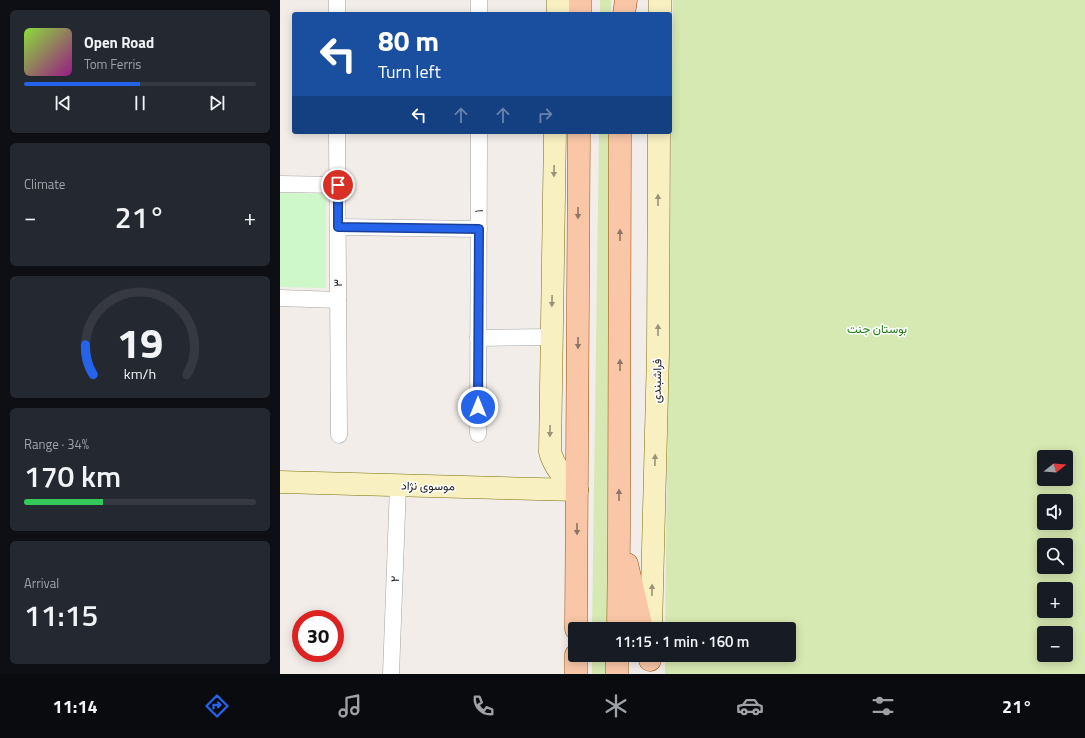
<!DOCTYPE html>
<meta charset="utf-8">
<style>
body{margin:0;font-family:"Titillium Web",Vazirmatn,sans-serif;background:#242831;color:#f1f3f6;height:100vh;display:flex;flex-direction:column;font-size:15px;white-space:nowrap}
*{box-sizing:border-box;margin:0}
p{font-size:13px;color:#9ea1a6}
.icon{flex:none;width:22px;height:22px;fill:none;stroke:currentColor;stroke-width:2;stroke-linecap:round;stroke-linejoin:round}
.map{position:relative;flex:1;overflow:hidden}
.side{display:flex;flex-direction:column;gap:10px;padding:10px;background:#0d0f14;width:280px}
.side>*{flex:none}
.guide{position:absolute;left:12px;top:12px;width:380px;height:122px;border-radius:4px;box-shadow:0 2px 10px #0003;background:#1a4fa0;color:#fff;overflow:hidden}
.needle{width:26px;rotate:73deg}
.controls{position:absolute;left:757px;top:450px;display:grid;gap:8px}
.controls a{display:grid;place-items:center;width:36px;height:36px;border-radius:4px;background:#171b24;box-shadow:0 2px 10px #0003;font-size:20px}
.speed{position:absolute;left:12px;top:610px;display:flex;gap:8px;font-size:20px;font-weight:700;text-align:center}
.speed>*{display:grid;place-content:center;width:52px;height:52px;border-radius:50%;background:#171b24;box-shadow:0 2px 10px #0003;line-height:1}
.speed .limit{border:6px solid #d22;background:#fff;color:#111}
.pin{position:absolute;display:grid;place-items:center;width:34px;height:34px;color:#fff;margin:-17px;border:2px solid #fff;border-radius:50%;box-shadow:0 1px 4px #0007}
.me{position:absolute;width:44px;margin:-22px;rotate:0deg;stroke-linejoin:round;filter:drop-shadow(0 0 3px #0008)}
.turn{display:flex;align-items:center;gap:14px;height:84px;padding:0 20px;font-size:18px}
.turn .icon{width:52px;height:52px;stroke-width:2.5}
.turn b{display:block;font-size:28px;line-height:34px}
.lanes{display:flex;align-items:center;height:38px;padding:0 20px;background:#0003;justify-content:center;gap:20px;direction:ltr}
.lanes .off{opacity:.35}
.big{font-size:30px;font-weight:600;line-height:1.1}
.side .card{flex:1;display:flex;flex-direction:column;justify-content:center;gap:6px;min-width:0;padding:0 14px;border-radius:6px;background:#242831}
.side .dial{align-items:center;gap:0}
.dial svg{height:104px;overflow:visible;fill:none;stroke:#363941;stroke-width:7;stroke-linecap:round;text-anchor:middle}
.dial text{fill:#f1f3f6;stroke:none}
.song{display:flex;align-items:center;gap:12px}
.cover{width:48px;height:48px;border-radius:6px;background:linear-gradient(135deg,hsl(90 70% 55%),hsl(310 70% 35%))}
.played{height:4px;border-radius:2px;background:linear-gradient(90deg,#2563eb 50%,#363941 50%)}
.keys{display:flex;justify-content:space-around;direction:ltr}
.heat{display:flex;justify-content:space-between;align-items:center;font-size:22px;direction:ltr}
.charge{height:6px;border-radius:3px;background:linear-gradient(90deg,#34c759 34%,#363941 0)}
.trip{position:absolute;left:288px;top:622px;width:228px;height:40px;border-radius:4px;background:#171b24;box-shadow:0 2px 10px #0003;font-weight:600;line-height:40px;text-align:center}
.tab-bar{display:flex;height:64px;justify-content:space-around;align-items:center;background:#090b0e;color:#9ea1a6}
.tab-bar .icon{width:28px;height:28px}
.tab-bar .current{color:#2563eb}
.tab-bar b{font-size:18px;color:#f1f3f6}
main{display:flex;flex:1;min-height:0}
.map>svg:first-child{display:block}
.grass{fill:#d7e9b2;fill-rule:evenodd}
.park{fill:#cef8c9}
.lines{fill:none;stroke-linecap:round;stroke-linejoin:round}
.street-casing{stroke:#a3a3a3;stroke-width:17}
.secondary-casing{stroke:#797009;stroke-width:23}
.primary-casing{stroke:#9a4d05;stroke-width:23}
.street{stroke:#fff;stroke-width:16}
.secondary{stroke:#f8f0c1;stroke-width:22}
.primary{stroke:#f9c6a7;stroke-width:22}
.oneway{fill:#989379}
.oneway2{fill:#8e7464}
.route-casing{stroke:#184099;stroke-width:10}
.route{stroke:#2563eb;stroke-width:7}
.labels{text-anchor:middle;stroke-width:3;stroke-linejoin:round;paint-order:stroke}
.street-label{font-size:12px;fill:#222;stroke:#fff}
.park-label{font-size:12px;fill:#1c8010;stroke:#fff}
</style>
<main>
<section class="side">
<div class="card">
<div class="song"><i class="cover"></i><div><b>Open Road</b><p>Tom Ferris</p></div></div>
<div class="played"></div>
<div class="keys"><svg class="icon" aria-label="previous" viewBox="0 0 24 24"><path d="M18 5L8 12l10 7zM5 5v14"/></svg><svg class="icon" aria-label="pause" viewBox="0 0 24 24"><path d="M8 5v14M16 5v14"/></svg><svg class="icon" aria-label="next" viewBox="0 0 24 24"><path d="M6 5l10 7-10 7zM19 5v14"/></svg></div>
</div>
<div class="card"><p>Climate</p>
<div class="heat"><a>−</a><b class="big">21°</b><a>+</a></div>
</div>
<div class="card dial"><svg viewBox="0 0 100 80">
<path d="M14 69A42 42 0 1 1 86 69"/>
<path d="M14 69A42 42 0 0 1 8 46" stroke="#2563eb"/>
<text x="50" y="56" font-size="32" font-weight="700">19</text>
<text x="50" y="72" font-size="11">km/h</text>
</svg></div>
<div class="card"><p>Range · 34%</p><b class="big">170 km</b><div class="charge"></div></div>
<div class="card"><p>Arrival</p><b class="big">11:15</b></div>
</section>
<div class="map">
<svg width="805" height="674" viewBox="0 0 805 674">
<rect width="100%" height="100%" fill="#f2ede9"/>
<g class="grass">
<rect x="320" y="0" width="11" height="14"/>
<path d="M 393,0 L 805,0 L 805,674 L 385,674 L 385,655 L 509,655 L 509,629 L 385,629 ZM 764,457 L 786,457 L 786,479 L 764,479 ZM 764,501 L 786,501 L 786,523 L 764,523 ZM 764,545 L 786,545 L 786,567 L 764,567 ZM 764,589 L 786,589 L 786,611 L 764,611 ZM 764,633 L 786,633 L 786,655 L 764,655 Z"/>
<polygon points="319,132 330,132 328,629 312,629"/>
<rect x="312" y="655" width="15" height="19"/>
</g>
<polygon class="park" points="0,193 46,194 46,288 0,287"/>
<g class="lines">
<g class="street-casing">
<g id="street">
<polyline points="57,0 57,14"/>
<polyline points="199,14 199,0"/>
<polyline points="57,132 59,435"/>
<polyline points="0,184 58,185"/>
<polyline points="58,227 199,229"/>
<polyline points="0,298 58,300"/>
<polyline points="198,338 271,337"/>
<polyline points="198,434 199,132"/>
<polyline points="111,674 118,485"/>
</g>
</g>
<g class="secondary-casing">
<g id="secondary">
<polyline points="278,14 278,0"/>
<polyline points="380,14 380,0"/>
<path d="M 275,132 L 270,452 C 275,469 284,477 297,490"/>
<polyline points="0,482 297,490"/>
<polyline points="371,629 378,353 379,132"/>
</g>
</g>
<g class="primary-casing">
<g id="primary">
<polyline points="300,14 300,0"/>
<polyline points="344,14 346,0"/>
<polyline points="347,564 362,629"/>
<polyline points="296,629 299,132"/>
<polyline points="338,629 339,534 340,132"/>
<polyline points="369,655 370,660"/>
<polyline points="296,674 296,655"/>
<polyline points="337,674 337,655"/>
</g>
</g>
<use href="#street" class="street"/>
<use href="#secondary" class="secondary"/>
<use href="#primary" class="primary"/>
</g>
<defs><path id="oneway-solid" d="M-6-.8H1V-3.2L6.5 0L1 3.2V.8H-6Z"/></defs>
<g class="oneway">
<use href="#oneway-solid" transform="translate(274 171) rotate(91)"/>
<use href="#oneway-solid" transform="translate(378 200) rotate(-90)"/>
<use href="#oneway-solid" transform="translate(272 301) rotate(91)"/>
<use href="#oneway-solid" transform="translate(378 330) rotate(-90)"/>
<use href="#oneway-solid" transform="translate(270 431) rotate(91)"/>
<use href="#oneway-solid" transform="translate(375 460) rotate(-89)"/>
<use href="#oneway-solid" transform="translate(372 590) rotate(-89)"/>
</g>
<g class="oneway2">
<use href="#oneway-solid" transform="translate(298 213) rotate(90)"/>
<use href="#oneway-solid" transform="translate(340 235) rotate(-90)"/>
<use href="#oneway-solid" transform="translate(298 343) rotate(90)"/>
<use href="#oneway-solid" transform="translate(340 365) rotate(-90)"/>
<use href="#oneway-solid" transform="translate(339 495) rotate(-90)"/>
<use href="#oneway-solid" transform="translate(297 529) rotate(90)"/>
</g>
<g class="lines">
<g class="route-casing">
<polyline id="route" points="58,185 58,227 199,229 198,407"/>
</g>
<use href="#route" class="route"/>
</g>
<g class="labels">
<g class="street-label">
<text transform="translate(199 211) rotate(-90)" y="4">۱</text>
<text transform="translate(58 283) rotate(-90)" y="4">۳</text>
<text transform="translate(377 381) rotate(-89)" y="4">فراشبندی</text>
<text transform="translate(148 486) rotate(1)" y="4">موسوی نژاد</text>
<text transform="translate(115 579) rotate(-88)" y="4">۲</text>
</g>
<g class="park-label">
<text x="597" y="333">بوستان جنت</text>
</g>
</g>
</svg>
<div class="controls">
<a><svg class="needle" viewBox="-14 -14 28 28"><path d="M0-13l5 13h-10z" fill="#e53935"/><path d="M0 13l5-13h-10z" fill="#9ea1a6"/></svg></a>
<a><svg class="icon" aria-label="sound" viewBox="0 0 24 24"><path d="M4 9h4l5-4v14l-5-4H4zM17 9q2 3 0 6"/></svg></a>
<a><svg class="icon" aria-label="search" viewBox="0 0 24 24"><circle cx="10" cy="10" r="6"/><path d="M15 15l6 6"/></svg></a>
<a>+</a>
<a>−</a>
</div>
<div class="speed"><div class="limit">30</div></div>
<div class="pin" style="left:58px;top:185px;background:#d93025"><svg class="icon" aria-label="arrive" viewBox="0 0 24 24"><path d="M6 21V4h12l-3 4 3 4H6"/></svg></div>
<svg class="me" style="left:198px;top:407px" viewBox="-20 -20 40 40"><circle r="17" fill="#2563eb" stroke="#fff" stroke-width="3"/><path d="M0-11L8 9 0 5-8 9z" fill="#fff"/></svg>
<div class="trip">11:15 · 1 min · 160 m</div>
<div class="guide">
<div class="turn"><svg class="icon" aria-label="left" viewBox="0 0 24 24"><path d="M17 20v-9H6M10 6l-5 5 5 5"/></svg><div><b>80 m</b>Turn left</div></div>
<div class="lanes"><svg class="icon" aria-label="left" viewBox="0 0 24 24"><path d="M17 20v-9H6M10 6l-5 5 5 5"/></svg><svg class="icon off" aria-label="ahead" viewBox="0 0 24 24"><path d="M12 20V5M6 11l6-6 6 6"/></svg><svg class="icon off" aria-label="ahead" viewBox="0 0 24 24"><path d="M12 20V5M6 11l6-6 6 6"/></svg><svg class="icon off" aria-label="right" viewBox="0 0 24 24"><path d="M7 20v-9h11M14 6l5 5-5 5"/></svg></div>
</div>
</div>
</main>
<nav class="tab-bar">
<b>11:14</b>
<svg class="icon current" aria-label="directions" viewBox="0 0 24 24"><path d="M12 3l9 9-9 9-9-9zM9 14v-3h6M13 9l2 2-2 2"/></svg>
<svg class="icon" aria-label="music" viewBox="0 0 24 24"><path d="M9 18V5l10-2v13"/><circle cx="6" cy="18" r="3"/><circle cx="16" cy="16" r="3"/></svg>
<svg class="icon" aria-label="phone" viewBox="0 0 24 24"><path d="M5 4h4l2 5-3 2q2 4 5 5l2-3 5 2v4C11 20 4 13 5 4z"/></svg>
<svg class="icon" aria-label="climate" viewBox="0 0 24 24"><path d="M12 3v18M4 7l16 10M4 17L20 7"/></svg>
<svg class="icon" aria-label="car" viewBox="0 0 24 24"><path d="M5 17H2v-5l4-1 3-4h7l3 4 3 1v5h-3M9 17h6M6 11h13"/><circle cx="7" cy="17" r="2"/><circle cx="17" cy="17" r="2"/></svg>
<svg class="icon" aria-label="filters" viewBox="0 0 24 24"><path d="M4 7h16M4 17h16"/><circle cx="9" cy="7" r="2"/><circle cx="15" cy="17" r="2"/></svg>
<b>21°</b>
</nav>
